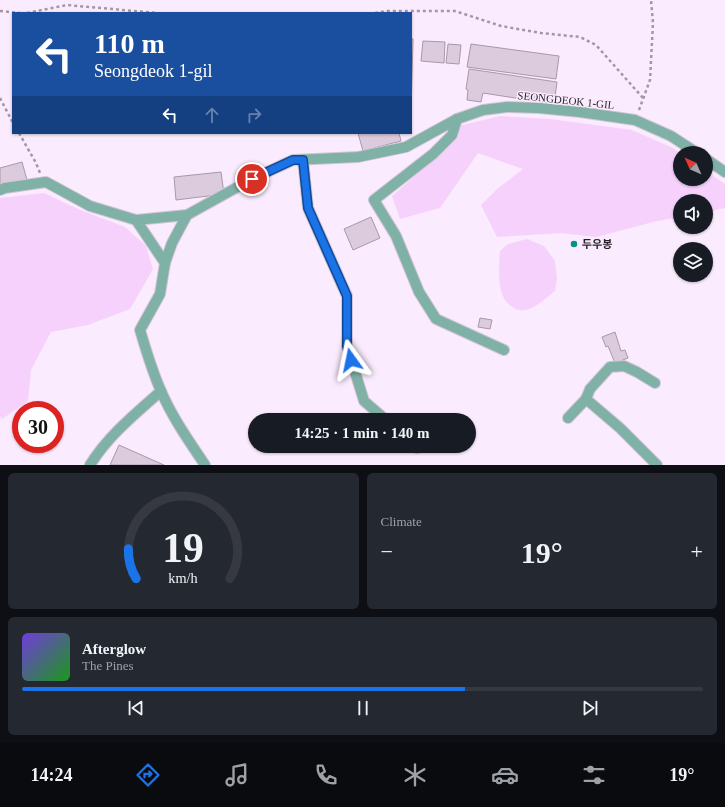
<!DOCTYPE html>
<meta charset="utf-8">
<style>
body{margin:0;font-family:"Times New Roman","Noto Sans KR",serif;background:#242831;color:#f1f3f6;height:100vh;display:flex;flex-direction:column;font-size:15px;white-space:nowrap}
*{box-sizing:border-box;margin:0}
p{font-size:13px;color:#9ea1a6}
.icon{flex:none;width:22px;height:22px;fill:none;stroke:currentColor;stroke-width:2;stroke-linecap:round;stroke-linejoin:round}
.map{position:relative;height:465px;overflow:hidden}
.details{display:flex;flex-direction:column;gap:8px;padding:8px;background:#0d0f14;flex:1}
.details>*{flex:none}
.guide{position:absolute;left:12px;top:12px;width:400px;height:122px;border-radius:0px;box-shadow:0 1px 3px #0004;background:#1a4fa0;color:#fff;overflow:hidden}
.needle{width:26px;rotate:315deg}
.tools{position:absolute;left:673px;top:146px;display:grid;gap:8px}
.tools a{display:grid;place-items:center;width:40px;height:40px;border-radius:50%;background:#171b24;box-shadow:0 1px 3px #0004;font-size:20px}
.speed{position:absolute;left:12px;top:401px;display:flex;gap:8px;font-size:20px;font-weight:700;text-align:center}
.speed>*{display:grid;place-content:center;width:52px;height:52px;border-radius:50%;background:#171b24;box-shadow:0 1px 3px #0004;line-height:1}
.speed .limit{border:6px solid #d22;background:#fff;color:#111}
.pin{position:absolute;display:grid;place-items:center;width:34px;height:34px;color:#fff;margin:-17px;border:2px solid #fff;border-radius:50%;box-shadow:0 1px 4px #0007}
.me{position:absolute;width:44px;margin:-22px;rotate:348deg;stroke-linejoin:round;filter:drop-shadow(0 0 3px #0008)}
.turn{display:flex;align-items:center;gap:14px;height:84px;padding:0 16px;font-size:18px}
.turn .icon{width:52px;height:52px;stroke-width:2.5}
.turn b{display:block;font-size:28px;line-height:34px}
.lanes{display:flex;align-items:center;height:38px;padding:0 16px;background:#0003;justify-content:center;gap:20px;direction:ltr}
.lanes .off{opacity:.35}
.big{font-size:30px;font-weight:700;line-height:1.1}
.details .widget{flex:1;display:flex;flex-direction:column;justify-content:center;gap:6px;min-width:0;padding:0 14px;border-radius:6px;background:#242831}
.details .dial{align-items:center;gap:0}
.dial svg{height:104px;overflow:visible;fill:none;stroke:#363941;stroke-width:7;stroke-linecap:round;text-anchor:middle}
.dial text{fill:#f1f3f6;stroke:none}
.song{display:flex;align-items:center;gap:12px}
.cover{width:48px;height:48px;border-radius:6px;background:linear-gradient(135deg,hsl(260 70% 55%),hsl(120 70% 35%))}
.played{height:4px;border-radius:2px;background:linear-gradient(90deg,#1a73e8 65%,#363941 65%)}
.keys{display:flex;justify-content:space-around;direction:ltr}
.heat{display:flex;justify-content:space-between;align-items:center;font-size:22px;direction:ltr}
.details .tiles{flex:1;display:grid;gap:8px;grid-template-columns:1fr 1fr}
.widget:last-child{grid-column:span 2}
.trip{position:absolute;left:248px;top:413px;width:228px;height:40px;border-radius:20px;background:#171b24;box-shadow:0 1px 3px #0004;font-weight:700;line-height:40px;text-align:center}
.tabs{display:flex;height:64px;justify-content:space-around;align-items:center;background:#090b0e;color:#9ea1a6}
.tabs .icon{width:28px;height:28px}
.tabs .selected{color:#1a73e8}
.tabs b{font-size:18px;color:#f1f3f6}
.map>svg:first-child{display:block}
.green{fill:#f6d1fc}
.building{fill:#dbcbdd;stroke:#a898aa}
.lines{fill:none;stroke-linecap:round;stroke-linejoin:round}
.minor-casing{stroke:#d4c6d7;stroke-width:12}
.path{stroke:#a397a5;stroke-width:2.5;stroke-dasharray:3 3;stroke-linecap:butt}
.minor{stroke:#80b1a7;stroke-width:10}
.route-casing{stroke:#114b97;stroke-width:10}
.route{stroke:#1a73e8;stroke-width:7}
.poi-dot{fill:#009382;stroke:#fbebfe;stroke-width:1.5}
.labels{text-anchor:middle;stroke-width:3;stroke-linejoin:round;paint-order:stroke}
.street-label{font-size:11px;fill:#251f26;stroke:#fbebfe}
.poi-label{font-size:11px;font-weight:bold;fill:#251f26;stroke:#fbebfe;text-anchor:start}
</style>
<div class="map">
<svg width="725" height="465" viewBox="0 0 725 465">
<rect width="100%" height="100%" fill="#fbebfe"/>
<g class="green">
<polygon points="500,116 550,119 632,130 673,148 680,153 680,179 706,179 706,171 725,184 725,208 706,212 706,201 680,201 680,217 657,221 596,237 561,233 497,237 481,205 496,190 523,169 478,153 440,208 400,219 392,196 419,172 459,126"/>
<polygon points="44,193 78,209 125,227 146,246 153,269 130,309 88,325 51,332 31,370 28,401 2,419 0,416 0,198"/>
<path d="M 527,239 L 544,246 L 555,261 L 557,278 L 555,291 C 547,297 538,306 529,309 C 525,311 518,311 514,308 C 495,298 499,269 500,251 L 508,244 Z"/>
</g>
<g class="building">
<polygon points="411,39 413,39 411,111"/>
<polygon points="423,41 445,42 444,63 421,61"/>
<polygon points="448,44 461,45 459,64 446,63"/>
<polygon points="471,44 559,56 556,79 467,67"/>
<polygon points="469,69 557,82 554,104 483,93 481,102 467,100 468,90 466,89"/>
<polygon points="358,133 399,133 401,141 363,151"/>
<polygon points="22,162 27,180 0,187 0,168"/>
<polygon points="221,172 224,194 176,200 174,177"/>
<polygon points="371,217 380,238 353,250 344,229"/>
<polygon points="480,318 492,320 490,329 478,327"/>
<polygon points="615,332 621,351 625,350 628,358 615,363 608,346 606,347 602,337"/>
<polygon points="119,445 164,465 110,465"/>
</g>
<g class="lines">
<g class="minor-casing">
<g id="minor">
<polyline points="457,119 452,135 433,154 374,200 396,236 419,292 436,319 504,350"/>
<polyline points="706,159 725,172"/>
<polyline points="303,160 308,208 347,296 347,346 364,401 386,420"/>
<polyline points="0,190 5,188 46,182 90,206 136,220 187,215 252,179 293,160 358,157 406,147 457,119 483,110 507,107 539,108 580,112 635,120 671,136 697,153"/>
<path d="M 187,215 L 172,243 L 165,263 L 160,294 L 140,330 C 146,350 152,371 161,391 C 172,417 189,441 205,465"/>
<polyline points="136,220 165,263"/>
<polyline points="586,399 590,389 610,367 624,366 637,372 655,383"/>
<polyline points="568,418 586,399 620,428 657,465"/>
<polyline points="415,446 417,448"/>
<path d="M 90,465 C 108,436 135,414 161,391"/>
</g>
</g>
<g class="path">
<polyline points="0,11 20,13"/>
<polyline points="27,13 67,5 157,13"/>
<polyline points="375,13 387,11 455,11 501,26 541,33 580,37 596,45 643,98"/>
<polyline points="0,98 13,123"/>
<polyline points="639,110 650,80 653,23 651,0"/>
<polyline points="19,133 36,163 40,173"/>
</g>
<use href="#minor" class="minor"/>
</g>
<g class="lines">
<g class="route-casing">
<polyline id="route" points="252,179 293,160 303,160 308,208 347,296 347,346 351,360"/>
</g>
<use href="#route" class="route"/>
</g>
<circle class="poi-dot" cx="574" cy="244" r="4"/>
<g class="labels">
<g class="street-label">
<text transform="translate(566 100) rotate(6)" y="4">SEONGDEOK 1-GIL</text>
</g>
<g class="poi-label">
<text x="582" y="248">두우봉</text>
</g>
</g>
</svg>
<div class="tools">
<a><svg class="needle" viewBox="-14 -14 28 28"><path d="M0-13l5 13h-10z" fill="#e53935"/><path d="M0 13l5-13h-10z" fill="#9ea1a6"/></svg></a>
<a><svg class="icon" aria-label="sound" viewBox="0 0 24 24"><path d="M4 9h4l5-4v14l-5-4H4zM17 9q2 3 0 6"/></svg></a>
<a><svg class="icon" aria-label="layers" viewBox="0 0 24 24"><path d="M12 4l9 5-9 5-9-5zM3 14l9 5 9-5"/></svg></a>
</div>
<div class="speed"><div class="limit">30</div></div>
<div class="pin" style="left:252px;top:179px;background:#d93025"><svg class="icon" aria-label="arrive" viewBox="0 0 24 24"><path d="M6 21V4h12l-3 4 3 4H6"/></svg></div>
<svg class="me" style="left:351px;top:360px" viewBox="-20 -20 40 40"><path d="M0-17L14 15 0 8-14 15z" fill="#1a73e8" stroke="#fff" stroke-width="4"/></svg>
<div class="trip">14:25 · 1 min · 140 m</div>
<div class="guide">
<div class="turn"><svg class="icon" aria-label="left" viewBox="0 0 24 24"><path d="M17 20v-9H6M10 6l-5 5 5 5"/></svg><div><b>110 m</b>Seongdeok 1-gil</div></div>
<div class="lanes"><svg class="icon" aria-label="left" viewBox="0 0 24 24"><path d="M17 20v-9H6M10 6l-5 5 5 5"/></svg><svg class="icon off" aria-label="ahead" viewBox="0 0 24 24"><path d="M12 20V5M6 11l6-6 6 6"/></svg><svg class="icon off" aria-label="right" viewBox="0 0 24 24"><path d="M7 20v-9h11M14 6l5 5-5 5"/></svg></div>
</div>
</div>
<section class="details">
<div class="tiles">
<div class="widget dial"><svg viewBox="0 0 100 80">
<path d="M14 69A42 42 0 1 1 86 69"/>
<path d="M14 69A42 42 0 0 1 8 46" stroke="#1a73e8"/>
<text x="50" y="56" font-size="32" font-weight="700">19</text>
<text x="50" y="72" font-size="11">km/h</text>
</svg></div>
<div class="widget"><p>Climate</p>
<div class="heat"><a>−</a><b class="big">19°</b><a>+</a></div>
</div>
<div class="widget">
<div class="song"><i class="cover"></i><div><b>Afterglow</b><p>The Pines</p></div></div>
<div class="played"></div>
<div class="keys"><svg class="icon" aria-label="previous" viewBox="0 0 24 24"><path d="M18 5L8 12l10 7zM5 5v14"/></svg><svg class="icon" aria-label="pause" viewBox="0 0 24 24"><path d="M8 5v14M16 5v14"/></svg><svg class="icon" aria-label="next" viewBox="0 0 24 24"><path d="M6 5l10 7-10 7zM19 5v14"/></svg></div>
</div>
</div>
</section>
<nav class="tabs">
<b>14:24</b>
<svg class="icon selected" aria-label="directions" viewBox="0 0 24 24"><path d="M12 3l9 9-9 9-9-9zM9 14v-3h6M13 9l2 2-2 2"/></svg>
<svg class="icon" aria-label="music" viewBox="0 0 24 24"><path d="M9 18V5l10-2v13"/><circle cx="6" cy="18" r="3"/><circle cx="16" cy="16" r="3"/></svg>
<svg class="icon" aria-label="phone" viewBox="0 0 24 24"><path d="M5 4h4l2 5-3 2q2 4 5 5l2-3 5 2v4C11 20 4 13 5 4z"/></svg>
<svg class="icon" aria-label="climate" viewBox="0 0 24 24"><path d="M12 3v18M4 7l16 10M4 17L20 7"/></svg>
<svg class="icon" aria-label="car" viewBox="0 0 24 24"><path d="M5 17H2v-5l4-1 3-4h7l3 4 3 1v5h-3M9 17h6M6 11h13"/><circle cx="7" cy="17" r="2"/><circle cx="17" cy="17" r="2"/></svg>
<svg class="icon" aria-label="filters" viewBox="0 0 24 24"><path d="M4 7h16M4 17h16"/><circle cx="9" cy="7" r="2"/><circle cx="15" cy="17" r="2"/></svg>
<b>19°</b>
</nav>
